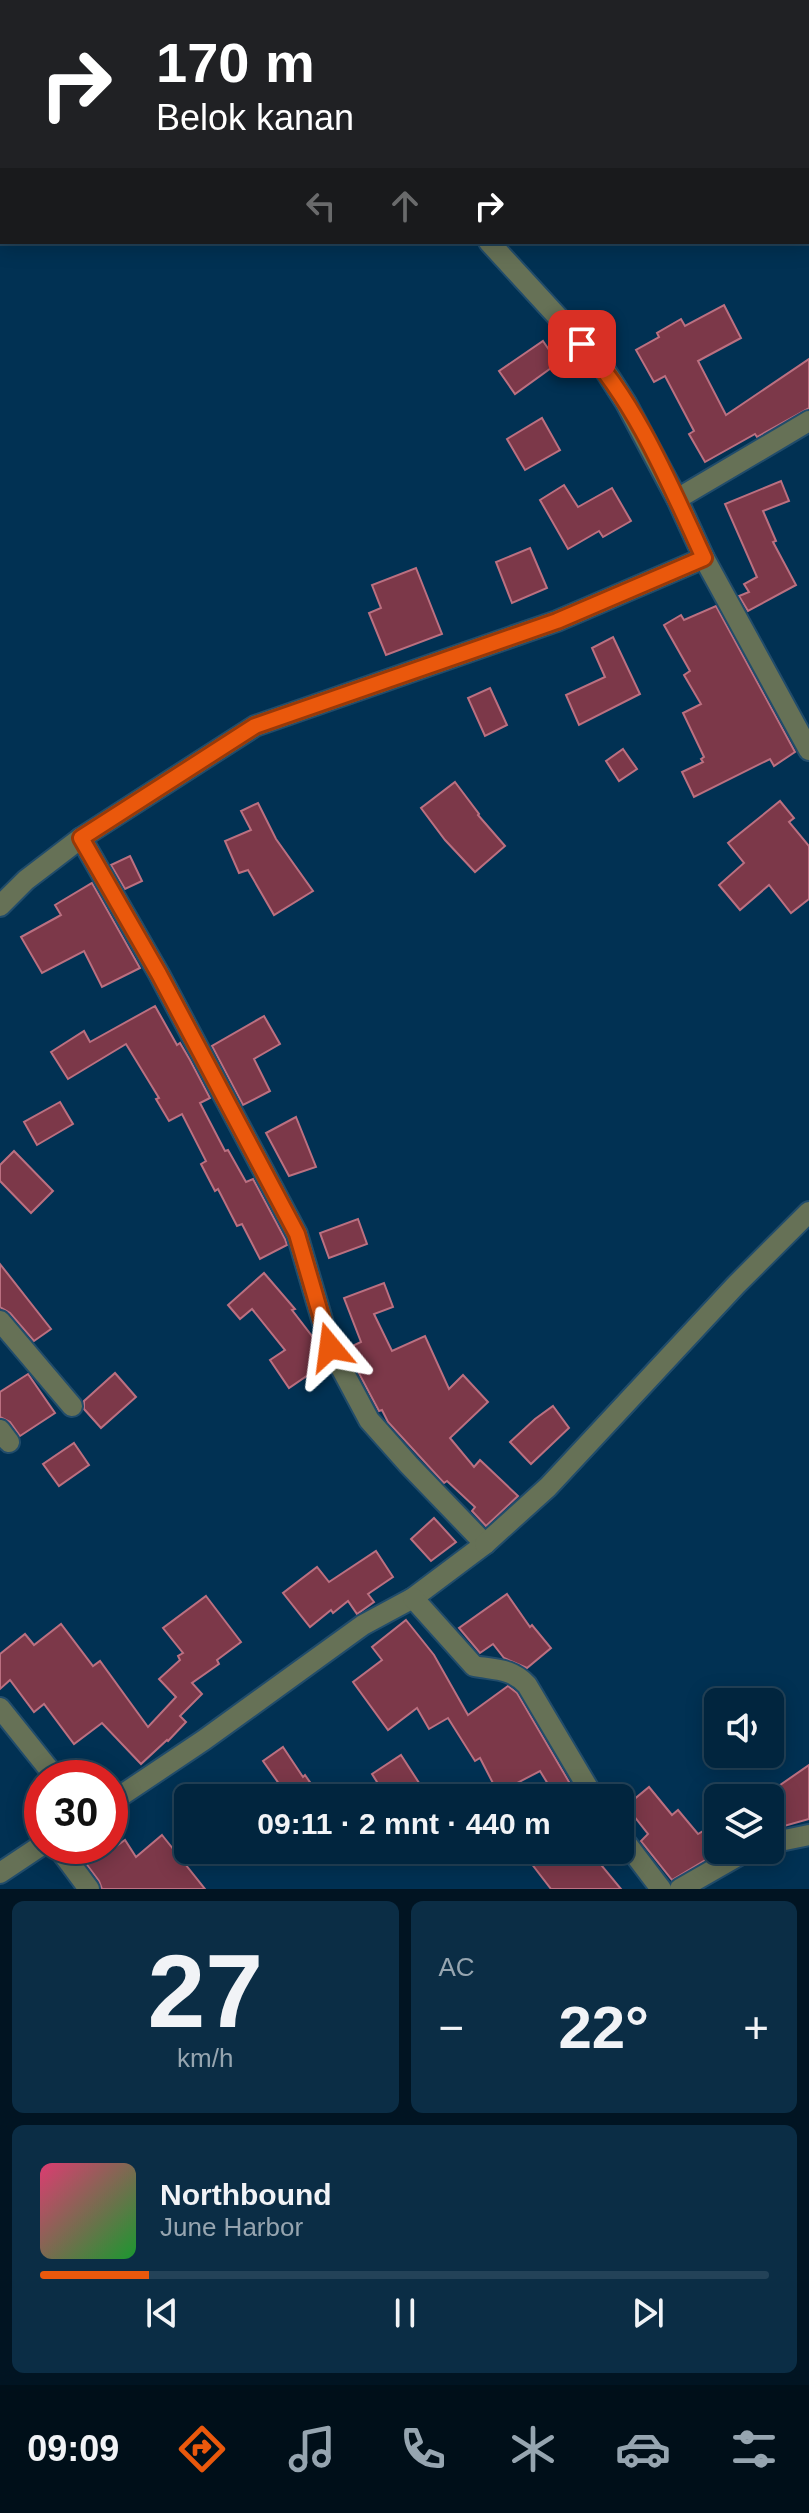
<!DOCTYPE html>
<html lang="id">
<meta charset="utf-8">
<style>
body{margin:0;font-family:Helvetica,sans-serif;background:#0b2d45;color:#f1f3f6;height:100vh;display:flex;flex-direction:column;font-size:30px;white-space:nowrap}
*{box-sizing:border-box;margin:0}
p{font-size:26px;color:#96a5b0}
.icon{flex:none;width:44px;height:44px;fill:none;stroke:currentColor;stroke-width:2;stroke-linecap:round;stroke-linejoin:round}
.map{position:relative;height:1889px;overflow:hidden}
.details{display:flex;flex-direction:column;gap:12px;padding:12px;background:#011422;flex:1}
.details>*{flex:none}
.banner{position:absolute;left:0px;top:0px;width:810px;height:244px;box-shadow:0 4px 20px #0003,0 0 0 2px #234258;background:#202124;color:#fff;overflow:hidden}
.buttons{position:absolute;left:704px;top:1688px;display:grid;gap:16px}
.buttons a{display:grid;place-items:center;width:80px;height:80px;border-radius:12px;background:#01253e;box-shadow:0 4px 20px #0003,0 0 0 2px #234258;font-size:40px}
.speed{position:absolute;left:24px;top:1760px;display:flex;gap:16px;font-size:40px;font-weight:700;text-align:center}
.speed>*{display:grid;place-content:center;width:104px;height:104px;border-radius:50%;background:#01253e;box-shadow:0 4px 20px #0003,0 0 0 2px #234258;line-height:1}
.speed .limit{border:12px solid #d22;background:#fff;color:#111}
.pin{position:absolute;display:grid;place-items:center;width:68px;height:68px;color:#fff;margin:-34px;border-radius:16px;box-shadow:0 4px 12px #0006}
.me{position:absolute;width:88px;margin:-44px;rotate:344deg;stroke-linejoin:round;filter:drop-shadow(0 0 6px #0008)}
.turn{display:flex;align-items:center;gap:28px;height:168px;padding:0 24px;font-size:36px}
.turn .icon{width:104px;height:104px;stroke-width:2.5}
.turn b{display:block;font-size:56px;line-height:68px}
.lanes{display:flex;align-items:center;height:76px;padding:0 24px;background:#0003;justify-content:center;gap:40px;direction:ltr}
.lanes .off{opacity:.35}
.big{font-size:60px;font-weight:700;line-height:1.1}
.details .card{flex:1;display:flex;flex-direction:column;justify-content:center;gap:12px;min-width:0;padding:0 28px;border-radius:12px;background:#0b2d45}
.details .dial{align-items:center;gap:0}
.dial b{font-size:104px;line-height:1}
.song{display:flex;align-items:center;gap:24px}
.cover{width:96px;height:96px;border-radius:12px;background:linear-gradient(135deg,hsl(340 70% 55%),hsl(130 70% 35%))}
.played{height:8px;border-radius:4px;background:linear-gradient(90deg,#ea580c 15%,#234258 15%)}
.keys{display:flex;justify-content:space-around;direction:ltr}
.heat{display:flex;justify-content:space-between;align-items:center;font-size:44px;direction:ltr}
.details .tiles{flex:1;display:grid;gap:12px;grid-template-columns:1fr 1fr}
.card:last-child{grid-column:span 2}
.trip{position:absolute;left:174px;top:1784px;width:460px;height:80px;border-radius:12px;background:#01253e;box-shadow:0 4px 20px #0003,0 0 0 2px #234258;font-weight:700;line-height:80px;text-align:center}
.tabs{display:flex;height:128px;justify-content:space-around;align-items:center;background:#000f19;color:#96a5b0}
.tabs .icon{width:56px;height:56px}
.tabs .selected{color:#ea580c}
.tabs b{font-size:36px;color:#f1f3f6}
.map>svg:first-child{display:block}
.building{fill:#7c3849;stroke:#bb7081;stroke-width:2}
.lines{fill:none;stroke-linecap:round;stroke-linejoin:round}
.minor-casing{stroke:#214c6b;stroke-width:24}
.minor{stroke:#667156;stroke-width:20}
.route-casing{stroke:#983908;stroke-width:20}
.route{stroke:#ea580c;stroke-width:14}
</style>
<div class="map">
<svg width="809" height="1889" viewBox="0 0 809 1889">
<rect width="100%" height="100%" fill="#013153"/>
<g class="building">
<polygon points="724,305 741,338 698,361 726,415 809,359 809,408 757,437 755,434 705,462 689,434 694,431 665,376 654,382 636,350 659,337 657,333 681,319 685,326"/>
<polygon points="543,341 558,363 515,394 499,371"/>
<polygon points="542,418 560,450 525,470 507,439"/>
<polygon points="781,481 789,501 763,511 776,541 773,542 796,585 748,611 739,596 749,592 744,584 757,577 725,504"/>
<polygon points="564,485 578,507 612,488 631,521 603,537 599,531 568,549 540,500"/>
<polygon points="530,548 547,588 512,603 496,562"/>
<polygon points="416,568 442,634 386,655 369,613 381,608 372,585"/>
<polygon points="716,606 795,752 774,766 770,759 694,797 682,772 703,762 701,759 704,757 683,713 701,704 684,675 690,671 664,625 681,615 684,620"/>
<polygon points="613,637 640,694 579,725 566,695 605,677 592,648"/>
<polygon points="490,688 507,725 485,736 468,698"/>
<polygon points="623,749 637,769 619,781 606,761"/>
<polygon points="455,782 479,814 478,815 505,846 475,872 445,840 421,808"/>
<polygon points="780,801 794,818 789,822 809,846 809,899 791,913 769,885 740,910 719,885 744,863 728,843"/>
<polygon points="258,803 276,839 313,891 274,915 248,870 239,873 225,841 251,830 241,811"/>
<polygon points="130,856 142,881 125,889 111,865"/>
<polygon points="92,883 140,968 102,987 84,951 42,973 21,937 61,915 55,905"/>
<polygon points="155,1006 177,1045 180,1043 190,1060 210,1098 200,1103 225,1151 228,1150 246,1182 253,1179 285,1239 287,1245 260,1259 242,1224 237,1226 218,1189 215,1191 201,1164 206,1161 182,1114 169,1121 156,1099 159,1098 126,1044 68,1079 51,1052 84,1031 90,1042"/>
<polygon points="264,1016 280,1044 254,1059 270,1091 243,1105 212,1046"/>
<polygon points="60,1102 73,1124 37,1145 24,1122"/>
<polygon points="296,1117 316,1167 289,1176 266,1133"/>
<polygon points="14,1151 53,1191 31,1213 0,1181 0,1165"/>
<polygon points="358,1219 367,1244 329,1258 320,1233"/>
<polygon points="0,1264 51,1329 34,1341 10,1313 0,1307"/>
<polygon points="264,1273 295,1309 292,1310 315,1340 324,1364 289,1388 270,1360 285,1350 252,1309 240,1319 228,1305"/>
<polygon points="384,1283 393,1307 374,1314 392,1351 425,1336 449,1389 463,1375 488,1402 450,1438 474,1467 480,1460 518,1496 486,1526 472,1511 475,1507 447,1481 444,1483 388,1422 382,1410 379,1411 346,1349 361,1342 344,1298"/>
<polygon points="115,1373 136,1397 101,1428 84,1409 84,1401"/>
<polygon points="28,1374 55,1413 20,1436 10,1422 0,1417 0,1392"/>
<polygon points="553,1406 569,1428 531,1464 510,1442 535,1419"/>
<polygon points="74,1443 89,1465 59,1486 43,1464"/>
<polygon points="434,1518 456,1542 431,1561 411,1539"/>
<polygon points="376,1551 393,1577 368,1594 374,1602 357,1614 348,1601 333,1613 331,1610 310,1627 283,1593 317,1567 329,1582"/>
<polygon points="507,1594 530,1627 532,1625 551,1648 527,1668 504,1658 493,1644 480,1653 459,1628"/>
<polygon points="206,1596 241,1642 217,1660 219,1664 192,1683 202,1694 180,1716 186,1722 168,1741 167,1740 141,1764 102,1723 74,1744 44,1704 34,1712 10,1680 0,1689 0,1654 25,1634 34,1645 61,1624 93,1666 100,1661 148,1727 176,1697 159,1679 180,1660 178,1656 183,1653 163,1628"/>
<polygon points="406,1620 434,1655 468,1715 508,1686 517,1693 572,1787 556,1797 540,1771 498,1793 480,1758 475,1761 448,1718 429,1729 417,1708 388,1730 353,1682 382,1660 372,1647"/>
<polygon points="283,1747 303,1777 305,1775 321,1798 289,1798 263,1761"/>
<polygon points="401,1755 423,1789 410,1798 387,1798 372,1774"/>
<polygon points="809,1765 809,1819 770,1830 770,1792"/>
<polygon points="649,1787 672,1815 678,1810 698,1834 718,1822 718,1850 722,1850 672,1880 641,1841 648,1834 626,1806"/>
<polygon points="162,1835 205,1889 102,1889 99,1881 73,1846 100,1846 105,1854 125,1840 136,1857"/>
<polygon points="521,1850 610,1850 597,1860 621,1889 551,1889"/>
</g>
<g class="lines">
<g class="minor-casing">
<g id="minor">
<polyline points="325,0 326,2"/>
<polyline points="489,242 601,364 626,403 677,499 704,558 809,750"/>
<polyline points="677,499 809,421"/>
<polyline points="81,838 159,974 297,1234 330,1347 369,1420 409,1465 485,1544 413,1598 363,1625 204,1740 110,1803"/>
<polyline points="0,906 26,880 81,838 255,726 557,621 704,558"/>
<polyline points="0,1321 72,1406"/>
<polyline points="0,1430 9,1442"/>
<polyline points="485,1544 548,1487 736,1285 809,1212"/>
<path d="M 413,1598 L 474,1666 C 496,1670 511,1668 527,1685 L 594,1798"/>
<polyline points="0,1708 56,1778"/>
<polyline points="620,1835 661,1889"/>
<polyline points="770,1843 809,1835"/>
<polyline points="57,1846 89,1889"/>
<polyline points="0,1873 42,1845"/>
<polyline points="680,1889 748,1850"/>
</g>
</g>
<use href="#minor" class="minor"/>
</g>
<g class="lines">
<g class="route-casing">
<path id="route" d="M 330,1347 L 297,1234 L 159,974 L 81,838 L 255,726 L 557,621 L 704,558 C 670,485 637,404 582,344"/>
</g>
<use href="#route" class="route"/>
</g>
</svg>
<div class="buttons">
<a><svg class="icon" aria-label="sound" viewBox="0 0 24 24"><path d="M4 9h4l5-4v14l-5-4H4zM17 9q2 3 0 6"/></svg></a>
<a><svg class="icon" aria-label="layers" viewBox="0 0 24 24"><path d="M12 4l9 5-9 5-9-5zM3 14l9 5 9-5"/></svg></a>
</div>
<div class="speed"><div class="limit">30</div></div>
<div class="pin" style="left:582px;top:344px;background:#d93025"><svg class="icon" aria-label="arrive" viewBox="0 0 24 24"><path d="M6 21V4h12l-3 4 3 4H6"/></svg></div>
<svg class="me" style="left:330px;top:1347px" viewBox="-20 -20 40 40"><path d="M0-17L14 15 0 8-14 15z" fill="#ea580c" stroke="#fff" stroke-width="4"/></svg>
<div class="trip">09:11 · 2 mnt · 440 m</div>
<div class="banner">
<div class="turn"><svg class="icon" aria-label="right" viewBox="0 0 24 24"><path d="M7 20v-9h11M14 6l5 5-5 5"/></svg><div><b>170 m</b>Belok kanan</div></div>
<div class="lanes"><svg class="icon off" aria-label="left" viewBox="0 0 24 24"><path d="M17 20v-9H6M10 6l-5 5 5 5"/></svg><svg class="icon off" aria-label="ahead" viewBox="0 0 24 24"><path d="M12 20V5M6 11l6-6 6 6"/></svg><svg class="icon" aria-label="right" viewBox="0 0 24 24"><path d="M7 20v-9h11M14 6l5 5-5 5"/></svg></div>
</div>
</div>
<section class="details">
<div class="tiles">
<div class="card dial"><b>27</b><p>km/h</p></div>
<div class="card"><p>AC</p>
<div class="heat"><a>−</a><b class="big">22°</b><a>+</a></div>
</div>
<div class="card">
<div class="song"><i class="cover"></i><div><b>Northbound</b><p>June Harbor</p></div></div>
<div class="played"></div>
<div class="keys"><svg class="icon" aria-label="previous" viewBox="0 0 24 24"><path d="M18 5L8 12l10 7zM5 5v14"/></svg><svg class="icon" aria-label="pause" viewBox="0 0 24 24"><path d="M8 5v14M16 5v14"/></svg><svg class="icon" aria-label="next" viewBox="0 0 24 24"><path d="M6 5l10 7-10 7zM19 5v14"/></svg></div>
</div>
</div>
</section>
<nav class="tabs">
<b>09:09</b>
<svg class="icon selected" aria-label="directions" viewBox="0 0 24 24"><path d="M12 3l9 9-9 9-9-9zM9 14v-3h6M13 9l2 2-2 2"/></svg>
<svg class="icon" aria-label="music" viewBox="0 0 24 24"><path d="M9 18V5l10-2v13"/><circle cx="6" cy="18" r="3"/><circle cx="16" cy="16" r="3"/></svg>
<svg class="icon" aria-label="phone" viewBox="0 0 24 24"><path d="M5 4h4l2 5-3 2q2 4 5 5l2-3 5 2v4C11 20 4 13 5 4z"/></svg>
<svg class="icon" aria-label="climate" viewBox="0 0 24 24"><path d="M12 3v18M4 7l16 10M4 17L20 7"/></svg>
<svg class="icon" aria-label="car" viewBox="0 0 24 24"><path d="M5 17H2v-5l4-1 3-4h7l3 4 3 1v5h-3M9 17h6M6 11h13"/><circle cx="7" cy="17" r="2"/><circle cx="17" cy="17" r="2"/></svg>
<svg class="icon" aria-label="filters" viewBox="0 0 24 24"><path d="M4 7h16M4 17h16"/><circle cx="9" cy="7" r="2"/><circle cx="15" cy="17" r="2"/></svg>
</nav>
